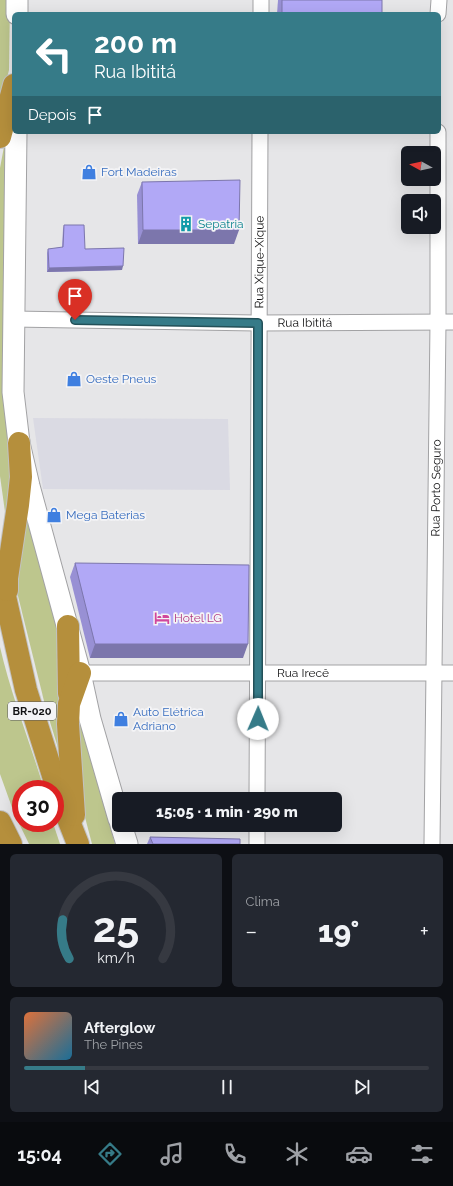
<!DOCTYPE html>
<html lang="pt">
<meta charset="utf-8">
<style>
body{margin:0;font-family:Raleway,sans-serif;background:#242831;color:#f1f3f6;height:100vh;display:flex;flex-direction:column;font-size:15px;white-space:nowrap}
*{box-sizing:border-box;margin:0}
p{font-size:13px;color:#9ea1a6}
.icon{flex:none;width:22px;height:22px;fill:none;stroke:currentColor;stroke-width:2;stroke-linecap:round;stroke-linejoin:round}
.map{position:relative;height:844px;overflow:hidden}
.drawer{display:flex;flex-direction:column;gap:10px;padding:10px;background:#0d0f14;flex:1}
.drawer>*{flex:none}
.banner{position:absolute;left:12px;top:12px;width:429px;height:122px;border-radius:6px;box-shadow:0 4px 16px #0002;background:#367b88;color:#fff;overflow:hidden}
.needle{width:26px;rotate:278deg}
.controls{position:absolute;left:401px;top:146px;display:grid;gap:8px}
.controls a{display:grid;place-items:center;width:40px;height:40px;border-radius:6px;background:#171b24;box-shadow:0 4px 16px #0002;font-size:20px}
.speed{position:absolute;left:12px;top:780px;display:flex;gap:8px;font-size:20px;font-weight:700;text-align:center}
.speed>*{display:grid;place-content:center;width:52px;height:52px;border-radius:50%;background:#171b24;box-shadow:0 4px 16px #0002;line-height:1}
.speed .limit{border:6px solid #d22;background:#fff;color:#111}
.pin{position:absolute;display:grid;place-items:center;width:34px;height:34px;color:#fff;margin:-41px -17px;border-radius:50% 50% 50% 0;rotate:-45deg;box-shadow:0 0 4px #0007}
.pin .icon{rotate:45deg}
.me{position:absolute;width:44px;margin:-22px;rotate:1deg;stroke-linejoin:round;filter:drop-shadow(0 0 3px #0008)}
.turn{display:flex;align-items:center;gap:14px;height:84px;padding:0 16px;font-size:18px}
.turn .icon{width:52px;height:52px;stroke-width:2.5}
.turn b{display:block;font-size:28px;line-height:34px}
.then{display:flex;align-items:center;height:38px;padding:0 16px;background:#0003;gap:8px;font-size:15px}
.big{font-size:30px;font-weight:800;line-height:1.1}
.drawer .tile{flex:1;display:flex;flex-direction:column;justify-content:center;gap:6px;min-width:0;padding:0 14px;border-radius:6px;background:#242831}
.drawer .dial{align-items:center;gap:0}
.dial svg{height:104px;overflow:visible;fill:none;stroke:#363941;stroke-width:7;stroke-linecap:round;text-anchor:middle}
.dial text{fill:#f1f3f6;stroke:none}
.song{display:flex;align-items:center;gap:12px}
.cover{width:48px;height:48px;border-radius:6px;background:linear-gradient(135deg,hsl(20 70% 55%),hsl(200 70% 35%))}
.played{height:4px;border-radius:2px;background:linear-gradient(90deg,#367b88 15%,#363941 15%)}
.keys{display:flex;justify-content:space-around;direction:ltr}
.heat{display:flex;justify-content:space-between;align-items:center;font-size:22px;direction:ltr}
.drawer .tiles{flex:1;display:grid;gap:10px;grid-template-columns:1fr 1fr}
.tile:last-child{grid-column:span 2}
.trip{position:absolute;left:112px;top:792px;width:230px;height:40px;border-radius:6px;background:#171b24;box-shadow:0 4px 16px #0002;font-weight:800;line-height:40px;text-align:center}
.tab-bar{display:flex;height:64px;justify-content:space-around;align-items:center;background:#090b0e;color:#9ea1a6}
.tab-bar .icon{width:28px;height:28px}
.tab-bar .selected{color:#367b88}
.tab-bar b{font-size:18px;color:#f1f3f6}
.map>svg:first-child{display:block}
.built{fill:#dadae3}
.green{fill:#bdc68d}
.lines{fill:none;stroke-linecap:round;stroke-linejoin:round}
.street-casing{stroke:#a2a2a4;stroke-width:17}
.secondary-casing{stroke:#a2a2a4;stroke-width:23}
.highway-casing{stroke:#c2c2c2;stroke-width:24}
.street{stroke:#fff;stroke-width:15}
.secondary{stroke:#fff;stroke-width:21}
.highway{stroke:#b58f3c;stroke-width:22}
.wall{fill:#9890d4}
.shaded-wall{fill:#7c76ac}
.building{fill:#b1a8f6;stroke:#7c76ac}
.route-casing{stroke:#235058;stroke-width:10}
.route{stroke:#367b88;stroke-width:7}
.labels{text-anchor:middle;stroke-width:3.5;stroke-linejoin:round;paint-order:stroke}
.shield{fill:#f4f4f6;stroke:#565658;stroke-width:1}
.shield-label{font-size:11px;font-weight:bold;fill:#131314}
.shop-label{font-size:12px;fill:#366cbe;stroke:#f4f4f6;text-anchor:start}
.culture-label{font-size:12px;fill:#0d838f;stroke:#f4f4f6;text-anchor:start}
.street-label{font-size:12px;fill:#131314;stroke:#f4f4f6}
.hotel-label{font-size:12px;fill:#b23c85;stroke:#f4f4f6;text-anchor:start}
</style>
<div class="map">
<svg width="453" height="844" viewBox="0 0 453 844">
<rect width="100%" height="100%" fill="#e6e6e8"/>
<polygon class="built" points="33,418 228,419 230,490 43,489"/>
<g class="green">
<polygon points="0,0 10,0 9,70 0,105"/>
<polygon points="10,115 15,458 6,519 0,476 0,168"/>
<polygon points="26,504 59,630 67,777 46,709 18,596 15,572"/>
<path d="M 0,647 C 11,695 30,742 44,789 L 21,789 L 21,823 L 53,823 L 60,844 L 29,844 L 14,813 L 0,774 Z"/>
<polygon points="75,704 115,844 92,844 81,802"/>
</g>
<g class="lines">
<g class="street-casing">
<g id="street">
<polyline points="261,14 261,0"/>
<polyline points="438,14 439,0"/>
<path id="s1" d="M 13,319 L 259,323 L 453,322"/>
<path id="s2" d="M 80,673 L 453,673"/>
<path id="s3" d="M 257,799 L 260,132"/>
<polyline points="257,844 257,825"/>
<path id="s4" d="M 432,844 L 438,322 L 438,132"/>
</g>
</g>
<g class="secondary-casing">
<g id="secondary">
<polyline points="17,14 17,0"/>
<polyline points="16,132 13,392 19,443 29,486 80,673 90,719 119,819"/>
<polyline points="121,825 127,844"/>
</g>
</g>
<g class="highway-casing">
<g id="highway">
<polyline points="0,137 14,85"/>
<polyline points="0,574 26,690 61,801 78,844"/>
<polyline points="7,590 7,578 18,505 21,477 19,443"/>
<polyline points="68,626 69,693"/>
<polyline points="74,815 68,724 69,704 80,673"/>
<polyline points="0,822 11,844"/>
</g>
</g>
<use href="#street" class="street"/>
<use href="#secondary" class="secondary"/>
<use href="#highway" class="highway"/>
</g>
<g class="wall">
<polygon points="278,0 382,0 382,14 277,14"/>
<polygon points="142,182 234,244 138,244 137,195"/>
<polygon points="64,225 85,249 122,270 47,272 47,253 48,249 62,248 63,229"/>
<polygon points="75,563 243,658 90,658 70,577"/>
<polygon points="150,837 240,844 147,844"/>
</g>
<g class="shaded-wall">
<polygon points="143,230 239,230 234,244 138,244"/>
<polygon points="123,266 122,270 47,272 49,268"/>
<polygon points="95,644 248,644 243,658 90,658"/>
</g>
<g class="building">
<rect x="282" y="0" width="100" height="14"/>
<polygon points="240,180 239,230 143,230 142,182"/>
<polygon points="64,225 84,225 85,249 124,248 123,266 49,268 48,249 63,247"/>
<polygon points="75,563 249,565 248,644 95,644"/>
<polygon points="150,837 240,839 240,844 153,844"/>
</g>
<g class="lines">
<g class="route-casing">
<polyline id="route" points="75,320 258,323 258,719"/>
</g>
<use href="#route" class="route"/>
</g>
<defs>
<g id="shop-bare" transform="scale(1.2)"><path d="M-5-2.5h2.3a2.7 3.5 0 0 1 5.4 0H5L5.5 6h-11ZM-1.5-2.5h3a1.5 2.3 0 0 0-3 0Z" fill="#3f7fe0" stroke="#f4f4f6" stroke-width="2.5" paint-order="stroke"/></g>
<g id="building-bare" transform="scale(1.2)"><path d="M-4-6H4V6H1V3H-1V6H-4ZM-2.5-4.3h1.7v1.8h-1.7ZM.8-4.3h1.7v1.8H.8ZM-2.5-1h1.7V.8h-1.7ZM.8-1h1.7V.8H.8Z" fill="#0f9aa8" stroke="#f4f4f6" stroke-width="2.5" paint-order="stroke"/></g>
<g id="hotel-bare" transform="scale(1.2)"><path d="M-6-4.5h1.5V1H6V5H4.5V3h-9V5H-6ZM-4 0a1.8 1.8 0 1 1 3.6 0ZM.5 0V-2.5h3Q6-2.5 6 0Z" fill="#d1479c" stroke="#f4f4f6" stroke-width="2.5" paint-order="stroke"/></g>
</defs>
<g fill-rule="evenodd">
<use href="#shop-bare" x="89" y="172"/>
<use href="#building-bare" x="186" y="224"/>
<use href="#shop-bare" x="74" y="379"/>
<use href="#shop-bare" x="54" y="515"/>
<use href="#hotel-bare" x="162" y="618"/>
<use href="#shop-bare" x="121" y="719"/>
</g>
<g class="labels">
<rect class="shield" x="8" y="702" width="48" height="18" rx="3"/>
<g class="shield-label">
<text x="32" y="715">BR-020</text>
</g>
<g class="shop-label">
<text x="101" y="176">Fort Madeiras</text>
<text x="86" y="383">Oeste Pneus</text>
<text x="66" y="519">Mega Baterias</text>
<text x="133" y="716">Auto Elétrica<tspan x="133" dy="14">Adriano</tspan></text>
</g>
<g class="culture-label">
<text x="198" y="228">Sepatria</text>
</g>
<g class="street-label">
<text dy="4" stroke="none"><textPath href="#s3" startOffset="537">Rua Xique-Xique</textPath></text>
<text dy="4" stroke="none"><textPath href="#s1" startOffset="292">Rua Ibititá</textPath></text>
<text dy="4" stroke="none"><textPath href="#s4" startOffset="356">Rua Porto Seguro</textPath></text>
<text dy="4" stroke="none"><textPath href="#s2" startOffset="223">Rua Irecê</textPath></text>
</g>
<g class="hotel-label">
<text x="174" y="622">Hotel LG</text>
</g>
</g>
</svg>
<div class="controls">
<a><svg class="needle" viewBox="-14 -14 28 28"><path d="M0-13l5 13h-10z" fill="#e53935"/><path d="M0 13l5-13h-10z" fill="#9ea1a6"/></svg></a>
<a><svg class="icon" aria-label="sound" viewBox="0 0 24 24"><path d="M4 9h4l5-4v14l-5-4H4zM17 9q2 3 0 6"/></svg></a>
</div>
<div class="speed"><div class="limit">30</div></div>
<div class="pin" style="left:75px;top:320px;background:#d93025"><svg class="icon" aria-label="arrive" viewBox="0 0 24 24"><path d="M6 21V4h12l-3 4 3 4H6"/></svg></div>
<svg class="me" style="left:258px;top:719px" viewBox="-20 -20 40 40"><circle r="19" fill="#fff"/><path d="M0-13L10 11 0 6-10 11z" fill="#367b88"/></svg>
<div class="trip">15:05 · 1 min · 290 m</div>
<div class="banner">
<div class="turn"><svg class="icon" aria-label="left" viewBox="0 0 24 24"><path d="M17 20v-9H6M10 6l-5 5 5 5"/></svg><div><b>200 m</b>Rua Ibititá</div></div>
<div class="then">Depois<svg class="icon" aria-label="arrive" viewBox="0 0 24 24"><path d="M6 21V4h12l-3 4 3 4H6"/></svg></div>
</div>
</div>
<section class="drawer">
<div class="tiles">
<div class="tile dial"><svg viewBox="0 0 100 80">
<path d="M14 69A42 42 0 1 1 86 69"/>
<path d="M14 69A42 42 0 0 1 9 39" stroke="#367b88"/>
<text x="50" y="56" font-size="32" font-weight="700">25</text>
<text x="50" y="72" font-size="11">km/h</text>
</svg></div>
<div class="tile"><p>Clima</p>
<div class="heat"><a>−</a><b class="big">19°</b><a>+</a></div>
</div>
<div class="tile">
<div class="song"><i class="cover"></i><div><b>Afterglow</b><p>The Pines</p></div></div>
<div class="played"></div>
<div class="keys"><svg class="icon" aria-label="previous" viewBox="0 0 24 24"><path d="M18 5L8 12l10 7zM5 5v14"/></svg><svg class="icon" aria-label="pause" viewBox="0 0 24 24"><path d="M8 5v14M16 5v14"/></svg><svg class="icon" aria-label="next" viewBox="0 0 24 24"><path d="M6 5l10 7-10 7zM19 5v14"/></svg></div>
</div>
</div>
</section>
<nav class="tab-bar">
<b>15:04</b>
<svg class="icon selected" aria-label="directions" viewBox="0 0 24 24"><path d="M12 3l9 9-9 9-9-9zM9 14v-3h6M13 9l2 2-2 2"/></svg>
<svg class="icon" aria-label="music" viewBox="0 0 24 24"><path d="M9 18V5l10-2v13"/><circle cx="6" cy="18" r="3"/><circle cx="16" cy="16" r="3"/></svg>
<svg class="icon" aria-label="phone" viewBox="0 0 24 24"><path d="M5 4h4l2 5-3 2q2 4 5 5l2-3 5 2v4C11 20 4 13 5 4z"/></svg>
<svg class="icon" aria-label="climate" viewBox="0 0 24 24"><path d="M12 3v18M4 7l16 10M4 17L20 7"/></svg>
<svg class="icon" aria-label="car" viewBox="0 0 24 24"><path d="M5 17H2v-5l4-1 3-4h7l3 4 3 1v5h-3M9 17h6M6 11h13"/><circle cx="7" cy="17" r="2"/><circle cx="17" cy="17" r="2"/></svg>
<svg class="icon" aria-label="filters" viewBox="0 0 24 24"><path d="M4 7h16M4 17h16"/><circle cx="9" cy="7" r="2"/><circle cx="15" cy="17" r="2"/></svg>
</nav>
